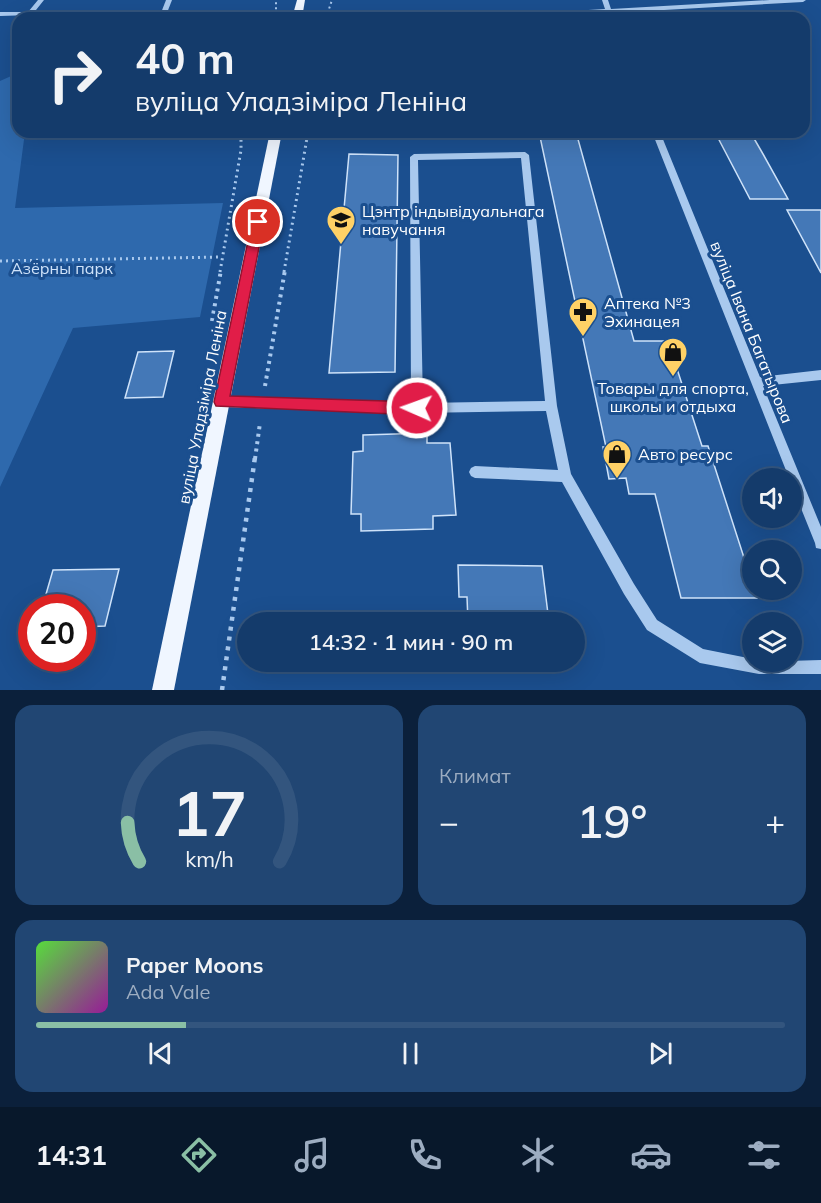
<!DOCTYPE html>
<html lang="ru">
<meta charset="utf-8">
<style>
body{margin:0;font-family:Mulish,sans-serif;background:#214673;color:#f1f3f6;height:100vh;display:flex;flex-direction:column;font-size:22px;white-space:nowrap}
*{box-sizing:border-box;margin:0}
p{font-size:20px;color:#9dadc1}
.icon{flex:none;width:33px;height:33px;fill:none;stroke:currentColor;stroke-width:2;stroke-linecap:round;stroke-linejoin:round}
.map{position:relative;height:690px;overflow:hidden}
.panel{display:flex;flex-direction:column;gap:15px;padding:15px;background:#0b203b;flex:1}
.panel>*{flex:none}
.banner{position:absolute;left:12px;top:12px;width:798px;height:126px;border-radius:18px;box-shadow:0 6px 24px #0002,0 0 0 2px #33557e;background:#143b6b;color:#f1f3f6;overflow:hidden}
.controls{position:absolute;left:742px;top:468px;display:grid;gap:12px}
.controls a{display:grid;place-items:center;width:60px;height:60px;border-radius:50%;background:#143b6b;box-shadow:0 6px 24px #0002,0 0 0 2px #33557e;font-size:30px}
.speed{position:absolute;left:18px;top:594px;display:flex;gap:12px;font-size:30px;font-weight:700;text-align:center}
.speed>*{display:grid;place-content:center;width:78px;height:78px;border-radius:50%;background:#143b6b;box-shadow:0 6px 24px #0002,0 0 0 2px #33557e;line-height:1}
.speed .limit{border:9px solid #d22;background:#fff;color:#111}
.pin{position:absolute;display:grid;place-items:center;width:51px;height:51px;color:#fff;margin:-26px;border:3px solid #fff;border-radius:50%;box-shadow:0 2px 6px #0007}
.me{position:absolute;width:66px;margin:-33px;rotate:272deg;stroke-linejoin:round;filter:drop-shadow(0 0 4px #0008)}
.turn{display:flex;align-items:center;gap:21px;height:126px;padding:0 24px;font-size:27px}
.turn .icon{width:78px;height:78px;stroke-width:2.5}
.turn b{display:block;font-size:42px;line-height:51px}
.big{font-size:45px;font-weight:600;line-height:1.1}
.panel .card{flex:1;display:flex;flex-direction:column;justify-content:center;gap:9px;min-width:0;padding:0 21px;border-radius:18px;background:#214673}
.panel .dial{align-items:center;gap:0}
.dial svg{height:156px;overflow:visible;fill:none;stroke:#33557e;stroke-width:7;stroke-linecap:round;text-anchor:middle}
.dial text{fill:#f1f3f6;stroke:none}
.song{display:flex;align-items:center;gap:18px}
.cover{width:72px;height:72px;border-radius:9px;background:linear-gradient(135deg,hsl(110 70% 55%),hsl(300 70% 35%))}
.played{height:6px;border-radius:3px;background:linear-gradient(90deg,#8abfa5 20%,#33557e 20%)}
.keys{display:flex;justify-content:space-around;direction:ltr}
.heat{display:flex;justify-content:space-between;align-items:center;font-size:33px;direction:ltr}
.panel .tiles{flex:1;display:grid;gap:15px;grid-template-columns:1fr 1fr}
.card:last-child{grid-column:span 2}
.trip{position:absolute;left:237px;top:612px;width:348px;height:60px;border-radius:30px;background:#143b6b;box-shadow:0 6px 24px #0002,0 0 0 2px #33557e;font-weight:600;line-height:60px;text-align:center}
.dock{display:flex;height:96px;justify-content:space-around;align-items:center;background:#08182b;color:#9dadc1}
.dock .icon{width:42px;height:42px}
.dock .active{color:#8abfa5}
.dock b{font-size:27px;color:#f1f3f6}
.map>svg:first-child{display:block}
.green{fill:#2e69ad}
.building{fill:#4478b7;stroke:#cfe3fa;stroke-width:1.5}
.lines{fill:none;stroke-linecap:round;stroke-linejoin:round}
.path-far3{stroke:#a9c9ee;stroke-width:2;stroke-dasharray:2 3;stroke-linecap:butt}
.path-far2{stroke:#a9c9ee;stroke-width:3;stroke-dasharray:2 4;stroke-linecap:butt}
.path-far1{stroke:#a9c9ee;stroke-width:4;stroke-dasharray:3 4.5;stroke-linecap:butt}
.path{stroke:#a9c9ee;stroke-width:4.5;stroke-dasharray:4 6;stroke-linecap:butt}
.minor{fill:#a9c9ee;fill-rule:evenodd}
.major{fill:#f0f6ff;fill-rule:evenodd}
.route{fill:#e11d48;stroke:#92132f;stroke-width:1.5}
.labels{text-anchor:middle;stroke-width:6;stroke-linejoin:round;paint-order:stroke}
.poi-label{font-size:16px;fill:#fff;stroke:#1b4f8f;text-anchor:start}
.park-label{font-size:16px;fill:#cfe3fa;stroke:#1b4f8f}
.street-label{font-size:16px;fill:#fff;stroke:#1b4f8f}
</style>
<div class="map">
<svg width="821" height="690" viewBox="0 0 821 690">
<rect width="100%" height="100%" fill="#1b4f8f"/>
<polygon class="green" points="18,73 18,132 25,132 15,208 223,203 200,317 73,328 0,487 0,81"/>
<g class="building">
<polygon points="539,132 576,132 634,341 668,341 702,446 708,446 757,598 681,598 655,494 629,494 626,478 609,479 603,447 606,447"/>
<polygon points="752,135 763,154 788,199 750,199 717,136"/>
<polygon points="349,154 398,155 395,372 329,373"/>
<polygon points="787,210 821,210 821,273"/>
<polygon points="174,351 163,397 125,398 138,352"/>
<polygon points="427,433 427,443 450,443 456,515 433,516 433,529 361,531 361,514 351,514 353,452 363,451 363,435"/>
<polygon points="458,565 542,566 549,622 468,622 467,597 459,597"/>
<polygon points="119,569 105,626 82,627 82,608 42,608 53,570"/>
</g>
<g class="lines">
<g class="path-far3">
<polyline points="272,18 276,12 276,0"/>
<polyline points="326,18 332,0"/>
</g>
<g class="path-far2">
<polyline points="0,261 222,257"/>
<polyline points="220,272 241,150 241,132"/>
<polyline points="284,272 308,132"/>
</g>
<g class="path-far1">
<polyline points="212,321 221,270"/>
<polyline points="265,386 285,270"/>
<polyline points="255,459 260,423"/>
</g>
<polyline class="path" points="222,690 255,457"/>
<g class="minor">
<polygon points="38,0 44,0 32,15 0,16 0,12 28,12"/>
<polygon points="166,0 172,0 165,18 159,18"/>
<polygon points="602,0 608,0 611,9 770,0 806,0 803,2 612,13 614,18 608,18 606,13 519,18 482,18 485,16 605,9"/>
<polygon points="652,132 660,132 760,377 821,370 821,380 763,386 821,527 821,549 816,548 815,543 792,486 792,478 789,478"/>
<path d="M 525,152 L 529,155 L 557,406 L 571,474 L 634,584 L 657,620 L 703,649 L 753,659 L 753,662 L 821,660 L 821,674 L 759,674 L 700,663 L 647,630 L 624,594 L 562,482 L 475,478 L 471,476 L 469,472 L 471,468 L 475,466 L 558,470 L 546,411 L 417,413 L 222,407 L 218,406 L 216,402 L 218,398 L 222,397 L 411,403 L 410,157 L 414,154 ZM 521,158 L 545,401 L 423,403 L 418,160 Z"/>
</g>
<g class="major">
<polygon points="297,0 305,0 302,18 292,18"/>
<polygon points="270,132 282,132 174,690 152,690"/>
</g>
</g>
<polygon class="route" points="258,218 264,222 230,396 417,402 425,408 422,413 417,415 216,406 214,402 252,222"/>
<defs>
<g id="school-pin" transform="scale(1.5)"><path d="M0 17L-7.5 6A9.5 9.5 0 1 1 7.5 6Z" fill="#ffd166" stroke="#1b4f8f"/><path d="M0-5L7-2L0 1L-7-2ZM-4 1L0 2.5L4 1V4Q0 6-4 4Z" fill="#111"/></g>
<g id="pharmacy-pin" transform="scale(1.5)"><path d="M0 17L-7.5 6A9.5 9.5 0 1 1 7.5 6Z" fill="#ffd166" stroke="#1b4f8f"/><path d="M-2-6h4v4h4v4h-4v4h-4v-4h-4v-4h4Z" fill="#111"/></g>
<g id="shop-pin" transform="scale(1.5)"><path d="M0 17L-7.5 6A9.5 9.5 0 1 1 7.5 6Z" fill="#ffd166" stroke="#1b4f8f"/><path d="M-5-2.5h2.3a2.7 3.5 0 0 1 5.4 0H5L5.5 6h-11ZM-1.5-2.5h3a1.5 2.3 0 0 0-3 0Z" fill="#111"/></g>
</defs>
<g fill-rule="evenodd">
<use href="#school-pin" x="341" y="220"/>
<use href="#pharmacy-pin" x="583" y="312"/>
<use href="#shop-pin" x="673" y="352"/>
<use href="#shop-pin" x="617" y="454"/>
</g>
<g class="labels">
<g class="poi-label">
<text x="362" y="217">Цэнтр індывідуальнага<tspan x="362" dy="18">навучання</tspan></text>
<text x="604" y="309">Аптека №3<tspan x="604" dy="18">Эхинацея</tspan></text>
<text x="673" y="394" text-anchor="middle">Товары для спорта,<tspan x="673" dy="18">школы и отдыха</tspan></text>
<text x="638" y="460">Авто ресурс</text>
</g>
<g class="park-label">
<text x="62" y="274">Азёрны парк</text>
</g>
<g class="street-label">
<text transform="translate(752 332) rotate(68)" y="6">вуліца Івана Багатырова</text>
<text transform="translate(202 407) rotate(-79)" y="6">вуліца Уладзіміра Леніна</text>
</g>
</g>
</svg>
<div class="controls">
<a><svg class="icon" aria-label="sound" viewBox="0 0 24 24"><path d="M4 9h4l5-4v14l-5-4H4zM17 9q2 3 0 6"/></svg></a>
<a><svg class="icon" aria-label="search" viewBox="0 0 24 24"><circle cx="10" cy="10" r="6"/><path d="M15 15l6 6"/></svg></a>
<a><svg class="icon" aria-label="layers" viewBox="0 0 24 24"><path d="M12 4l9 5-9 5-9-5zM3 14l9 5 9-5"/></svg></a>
</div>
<div class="speed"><div class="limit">20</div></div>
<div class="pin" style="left:258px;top:222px;background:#d93025"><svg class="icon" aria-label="arrive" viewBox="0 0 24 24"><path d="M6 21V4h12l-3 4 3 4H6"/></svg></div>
<svg class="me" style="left:417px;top:408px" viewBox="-20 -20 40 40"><circle r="17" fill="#e11d48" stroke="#fff" stroke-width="3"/><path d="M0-11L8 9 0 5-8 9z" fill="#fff"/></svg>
<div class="trip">14:32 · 1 мин · 90 m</div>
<div class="banner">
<div class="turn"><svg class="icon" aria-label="right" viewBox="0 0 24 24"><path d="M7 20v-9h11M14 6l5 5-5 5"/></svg><div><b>40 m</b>вуліца Уладзіміра Леніна</div></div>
</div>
</div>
<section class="panel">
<div class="tiles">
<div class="card dial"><svg viewBox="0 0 100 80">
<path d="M14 69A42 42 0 1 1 86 69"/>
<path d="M14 69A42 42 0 0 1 8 49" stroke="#8abfa5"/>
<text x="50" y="56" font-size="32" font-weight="700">17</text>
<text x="50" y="72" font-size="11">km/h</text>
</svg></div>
<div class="card"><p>Климат</p>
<div class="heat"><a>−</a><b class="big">19°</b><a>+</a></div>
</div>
<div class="card">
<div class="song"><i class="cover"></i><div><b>Paper Moons</b><p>Ada Vale</p></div></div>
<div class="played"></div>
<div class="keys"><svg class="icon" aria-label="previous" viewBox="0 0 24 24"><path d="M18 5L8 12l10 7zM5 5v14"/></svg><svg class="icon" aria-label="pause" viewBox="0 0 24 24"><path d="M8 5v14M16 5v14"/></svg><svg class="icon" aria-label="next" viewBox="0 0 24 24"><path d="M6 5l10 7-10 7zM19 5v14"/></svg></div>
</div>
</div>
</section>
<nav class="dock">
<b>14:31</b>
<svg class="icon active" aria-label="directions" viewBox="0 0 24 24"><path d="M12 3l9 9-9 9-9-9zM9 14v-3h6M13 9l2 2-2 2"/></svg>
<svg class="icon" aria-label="music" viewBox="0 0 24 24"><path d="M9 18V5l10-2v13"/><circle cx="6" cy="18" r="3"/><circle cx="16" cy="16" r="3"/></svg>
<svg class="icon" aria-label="phone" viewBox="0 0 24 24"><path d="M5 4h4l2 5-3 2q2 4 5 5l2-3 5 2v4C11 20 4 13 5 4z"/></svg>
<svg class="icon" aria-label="climate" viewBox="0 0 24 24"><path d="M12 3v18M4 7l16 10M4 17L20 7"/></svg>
<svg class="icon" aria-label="car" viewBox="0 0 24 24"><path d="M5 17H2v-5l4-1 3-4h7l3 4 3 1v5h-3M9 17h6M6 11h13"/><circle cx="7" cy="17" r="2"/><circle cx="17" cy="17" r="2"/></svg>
<svg class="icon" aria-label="filters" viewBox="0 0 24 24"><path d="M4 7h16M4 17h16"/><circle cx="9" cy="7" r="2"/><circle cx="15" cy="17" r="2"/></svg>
</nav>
